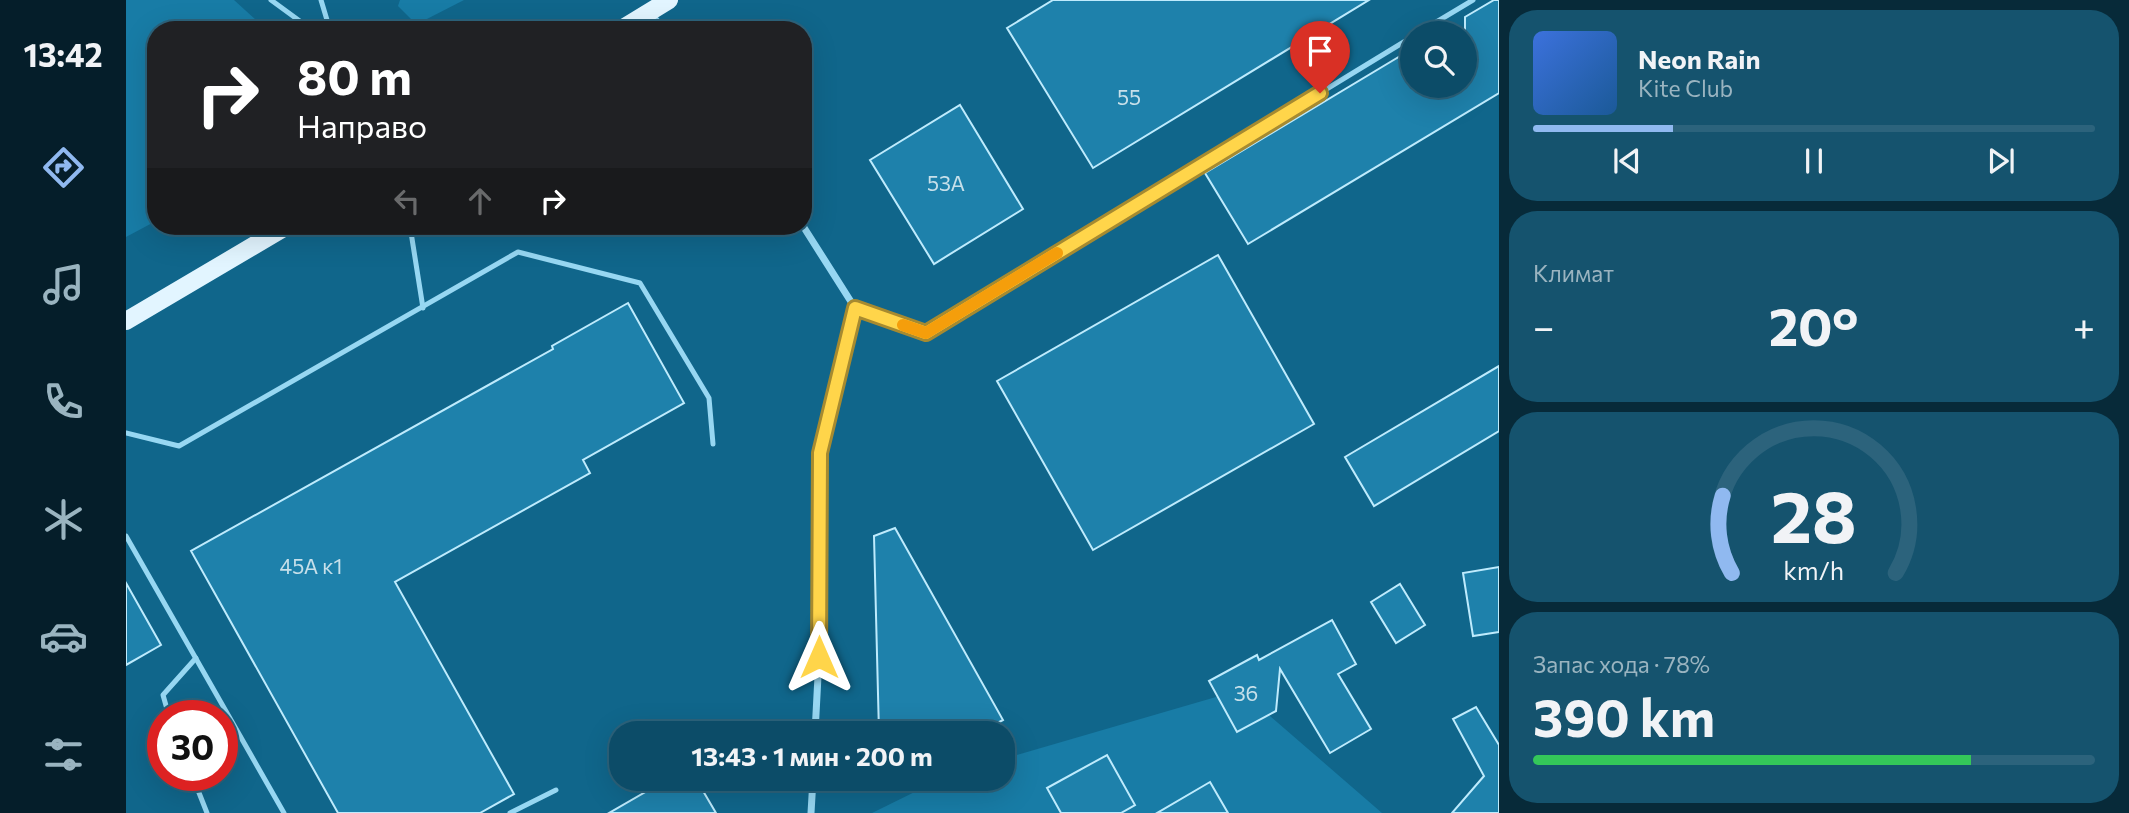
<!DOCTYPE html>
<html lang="ru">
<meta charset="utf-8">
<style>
body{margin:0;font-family:Commissioner,sans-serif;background:#15536e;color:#f1f3f6;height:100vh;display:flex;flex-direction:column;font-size:26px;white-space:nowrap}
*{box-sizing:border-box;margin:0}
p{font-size:23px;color:#9ab4c0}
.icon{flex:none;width:38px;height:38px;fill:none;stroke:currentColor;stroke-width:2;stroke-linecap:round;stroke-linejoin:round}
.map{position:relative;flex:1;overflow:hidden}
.side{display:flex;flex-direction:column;gap:10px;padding:10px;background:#072a39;width:630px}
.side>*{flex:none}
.banner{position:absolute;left:21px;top:21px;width:665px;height:214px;border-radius:28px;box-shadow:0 7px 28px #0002,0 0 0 2px #2c637c;background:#202124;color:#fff;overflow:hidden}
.controls{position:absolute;left:1274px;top:21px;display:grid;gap:14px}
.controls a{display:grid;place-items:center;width:77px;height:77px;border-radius:50%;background:#0c4c68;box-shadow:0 7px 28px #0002,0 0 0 2px #2c637c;font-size:35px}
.speed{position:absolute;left:21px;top:700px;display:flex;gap:14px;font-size:35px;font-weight:700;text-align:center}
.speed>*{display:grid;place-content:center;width:91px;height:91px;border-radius:50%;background:#0c4c68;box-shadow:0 7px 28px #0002,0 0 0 2px #2c637c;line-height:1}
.speed .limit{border:10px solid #d22;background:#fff;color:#111}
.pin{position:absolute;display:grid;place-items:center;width:60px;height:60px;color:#fff;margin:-72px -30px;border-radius:50% 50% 50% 0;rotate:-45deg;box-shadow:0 0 7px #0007}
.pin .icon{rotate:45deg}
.me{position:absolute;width:77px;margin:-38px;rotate:0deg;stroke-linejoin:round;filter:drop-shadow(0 0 5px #0008)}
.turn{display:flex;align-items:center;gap:24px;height:147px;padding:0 35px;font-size:32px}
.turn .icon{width:91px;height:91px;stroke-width:2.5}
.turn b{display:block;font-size:49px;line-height:60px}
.lanes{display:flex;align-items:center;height:66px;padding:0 35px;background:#0003;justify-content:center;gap:35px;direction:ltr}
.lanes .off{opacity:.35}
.big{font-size:52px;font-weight:700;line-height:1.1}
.side .tile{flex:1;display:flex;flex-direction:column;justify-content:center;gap:10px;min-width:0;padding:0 24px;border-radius:28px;background:#15536e}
.side .dial{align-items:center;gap:0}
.dial svg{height:182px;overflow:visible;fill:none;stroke:#2c637c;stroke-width:7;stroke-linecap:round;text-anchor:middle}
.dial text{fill:#f1f3f6;stroke:none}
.song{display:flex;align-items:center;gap:21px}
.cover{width:84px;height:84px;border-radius:10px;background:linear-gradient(135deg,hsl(220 70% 55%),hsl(210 70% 35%))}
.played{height:7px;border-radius:4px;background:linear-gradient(90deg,#90b9f0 25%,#2c637c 25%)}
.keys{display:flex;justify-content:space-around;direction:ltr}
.heat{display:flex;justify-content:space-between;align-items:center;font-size:38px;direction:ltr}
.charge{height:10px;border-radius:5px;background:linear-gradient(90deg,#34c759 78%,#2c637c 0)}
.trip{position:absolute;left:483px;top:721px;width:406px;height:70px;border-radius:28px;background:#0c4c68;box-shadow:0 7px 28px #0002,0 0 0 2px #2c637c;font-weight:700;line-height:70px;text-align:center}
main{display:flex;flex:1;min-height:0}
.tab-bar{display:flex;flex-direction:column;width:126px;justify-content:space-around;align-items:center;background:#051e2a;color:#9ab4c0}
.tab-bar .icon{width:49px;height:49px}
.tab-bar .active{color:#90b9f0}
.tab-bar b{font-size:32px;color:#f1f3f6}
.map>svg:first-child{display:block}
.green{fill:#187ca6}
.building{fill:#1e81ab;stroke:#beebfd;stroke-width:2}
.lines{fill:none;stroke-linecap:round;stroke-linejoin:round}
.service{stroke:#97d7f2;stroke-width:5}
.minor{stroke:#97d7f2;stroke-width:7}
.primary{stroke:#e2f5ff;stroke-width:18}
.route-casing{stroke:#a68a30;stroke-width:18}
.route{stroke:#ffd54a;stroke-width:12}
.slow{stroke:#f59e0b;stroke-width:12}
.labels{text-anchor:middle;stroke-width:7;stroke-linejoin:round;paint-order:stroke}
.number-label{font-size:21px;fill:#c7e0ea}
</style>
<main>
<nav class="tab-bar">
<b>13:42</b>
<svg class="icon active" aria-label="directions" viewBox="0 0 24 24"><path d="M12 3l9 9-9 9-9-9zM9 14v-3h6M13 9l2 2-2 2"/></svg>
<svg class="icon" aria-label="music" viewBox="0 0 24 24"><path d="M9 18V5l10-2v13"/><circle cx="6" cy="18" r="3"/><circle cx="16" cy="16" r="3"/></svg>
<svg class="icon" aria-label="phone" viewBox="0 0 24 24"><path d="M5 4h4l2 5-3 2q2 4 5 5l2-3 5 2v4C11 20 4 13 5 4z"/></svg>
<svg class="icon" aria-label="climate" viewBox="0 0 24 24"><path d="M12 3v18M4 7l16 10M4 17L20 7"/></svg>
<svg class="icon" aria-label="car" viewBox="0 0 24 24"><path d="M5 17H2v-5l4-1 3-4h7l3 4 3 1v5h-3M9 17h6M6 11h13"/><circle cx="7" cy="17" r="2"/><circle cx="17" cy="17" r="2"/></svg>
<svg class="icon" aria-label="filters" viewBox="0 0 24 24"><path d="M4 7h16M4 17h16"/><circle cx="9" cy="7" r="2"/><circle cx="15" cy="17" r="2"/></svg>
</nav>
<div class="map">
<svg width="1373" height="813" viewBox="0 0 1373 813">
<rect width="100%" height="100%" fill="#10668b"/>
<g class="green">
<polygon points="0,0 108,0 141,30 30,30 30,221 0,237"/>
<polygon points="274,0 338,0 297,21 287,21 272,6"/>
<polygon points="1114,690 1256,813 746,813 815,779 877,779 877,759"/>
</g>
<g class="building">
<polygon points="927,0 1243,0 967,168 881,28"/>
<polygon points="1368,0 1373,0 1373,93 1122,244 1079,173 1286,49 1286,86 1339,86 1339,17"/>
<polygon points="834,105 897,209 808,264 744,160"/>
<polygon points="1092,255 1188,424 967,550 871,381"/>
<polygon points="502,303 558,403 457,460 464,473 269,582 388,794 354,813 212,813 65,551 427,349 426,346"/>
<polygon points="1373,366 1373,431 1248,506 1219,457"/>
<polygon points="769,528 877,720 853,733 753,733 748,536"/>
<polygon points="1373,567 1373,632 1347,636 1337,573"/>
<polygon points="0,583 35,645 0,665"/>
<polygon points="1274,584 1299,625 1270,643 1245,602"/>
<polygon points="1206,620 1230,664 1212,674 1245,729 1204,753 1154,669 1150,711 1111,732 1083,681 1131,655 1133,660"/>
<polygon points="1350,707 1373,745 1373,813 1326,813 1358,776 1327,719"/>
<polygon points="981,755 1009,805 995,813 935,813 921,788"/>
<polygon points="542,779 570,779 590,813 483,813"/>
<polygon points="1084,782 1102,813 1031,813"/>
</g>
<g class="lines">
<g class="service">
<polyline points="145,0 186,30"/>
<polyline points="195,0 204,30"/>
<polyline points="1292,33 1347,0"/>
<polyline points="284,226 297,308"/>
<polyline points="729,308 800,333 1286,37"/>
<polyline points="0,433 53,446 392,252 514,283 583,398 587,444"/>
<polyline points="0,536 158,813"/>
<polyline points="43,716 37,695 70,658"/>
<polyline points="66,775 81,813"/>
<polyline points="384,813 430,790"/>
</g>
<g class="minor">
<polyline points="524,13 538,30"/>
<polyline points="677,226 729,308 694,453 693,657 689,733"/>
<polyline points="685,813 687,779"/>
</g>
<g class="primary">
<polyline points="494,30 543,0"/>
<polyline points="0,321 161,226"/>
</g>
</g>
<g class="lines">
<g class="route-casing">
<polyline id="route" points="693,657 694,453 729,308 800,333 1194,93"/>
</g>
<use href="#route" class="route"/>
<polyline class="slow" points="777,325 800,333 931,253"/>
</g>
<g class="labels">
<g class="number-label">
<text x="1003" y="105">55</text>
<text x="820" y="191">53А</text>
<text x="185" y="574">45А к1</text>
<text x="1120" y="701">36</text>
</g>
</g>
</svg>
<div class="controls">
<a><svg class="icon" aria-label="search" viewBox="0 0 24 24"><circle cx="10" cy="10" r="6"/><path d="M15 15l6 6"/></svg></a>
</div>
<div class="speed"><div class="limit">30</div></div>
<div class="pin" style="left:1194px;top:93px;background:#d93025"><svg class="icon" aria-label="arrive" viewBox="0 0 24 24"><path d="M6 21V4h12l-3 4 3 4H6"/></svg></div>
<svg class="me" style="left:693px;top:657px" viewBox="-20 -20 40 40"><path d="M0-17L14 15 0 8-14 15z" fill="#ffd54a" stroke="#fff" stroke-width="4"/></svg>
<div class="trip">13:43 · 1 мин · 200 m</div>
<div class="banner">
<div class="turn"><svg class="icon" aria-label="right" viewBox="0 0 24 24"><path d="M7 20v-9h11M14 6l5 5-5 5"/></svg><div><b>80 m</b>Направо</div></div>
<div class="lanes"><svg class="icon off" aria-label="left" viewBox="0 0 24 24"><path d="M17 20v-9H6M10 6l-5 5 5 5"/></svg><svg class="icon off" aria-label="ahead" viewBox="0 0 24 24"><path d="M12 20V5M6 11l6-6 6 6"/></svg><svg class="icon" aria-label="right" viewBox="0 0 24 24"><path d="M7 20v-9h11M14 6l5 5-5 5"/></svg></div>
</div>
</div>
<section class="side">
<div class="tile">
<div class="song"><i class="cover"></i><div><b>Neon Rain</b><p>Kite Club</p></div></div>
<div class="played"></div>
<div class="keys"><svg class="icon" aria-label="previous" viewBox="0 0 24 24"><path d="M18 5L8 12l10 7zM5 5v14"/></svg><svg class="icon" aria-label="pause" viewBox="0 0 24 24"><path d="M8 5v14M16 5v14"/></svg><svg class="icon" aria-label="next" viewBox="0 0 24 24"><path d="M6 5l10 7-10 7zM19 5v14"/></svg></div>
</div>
<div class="tile"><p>Климат</p>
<div class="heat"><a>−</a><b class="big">20°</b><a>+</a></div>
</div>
<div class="tile dial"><svg viewBox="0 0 100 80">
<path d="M14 69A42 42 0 1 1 86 69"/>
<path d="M14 69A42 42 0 0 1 10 35" stroke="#90b9f0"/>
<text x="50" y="56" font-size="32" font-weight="700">28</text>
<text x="50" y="72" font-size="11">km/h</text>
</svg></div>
<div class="tile"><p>Запас хода · 78%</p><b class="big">390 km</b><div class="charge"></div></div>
</section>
</main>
